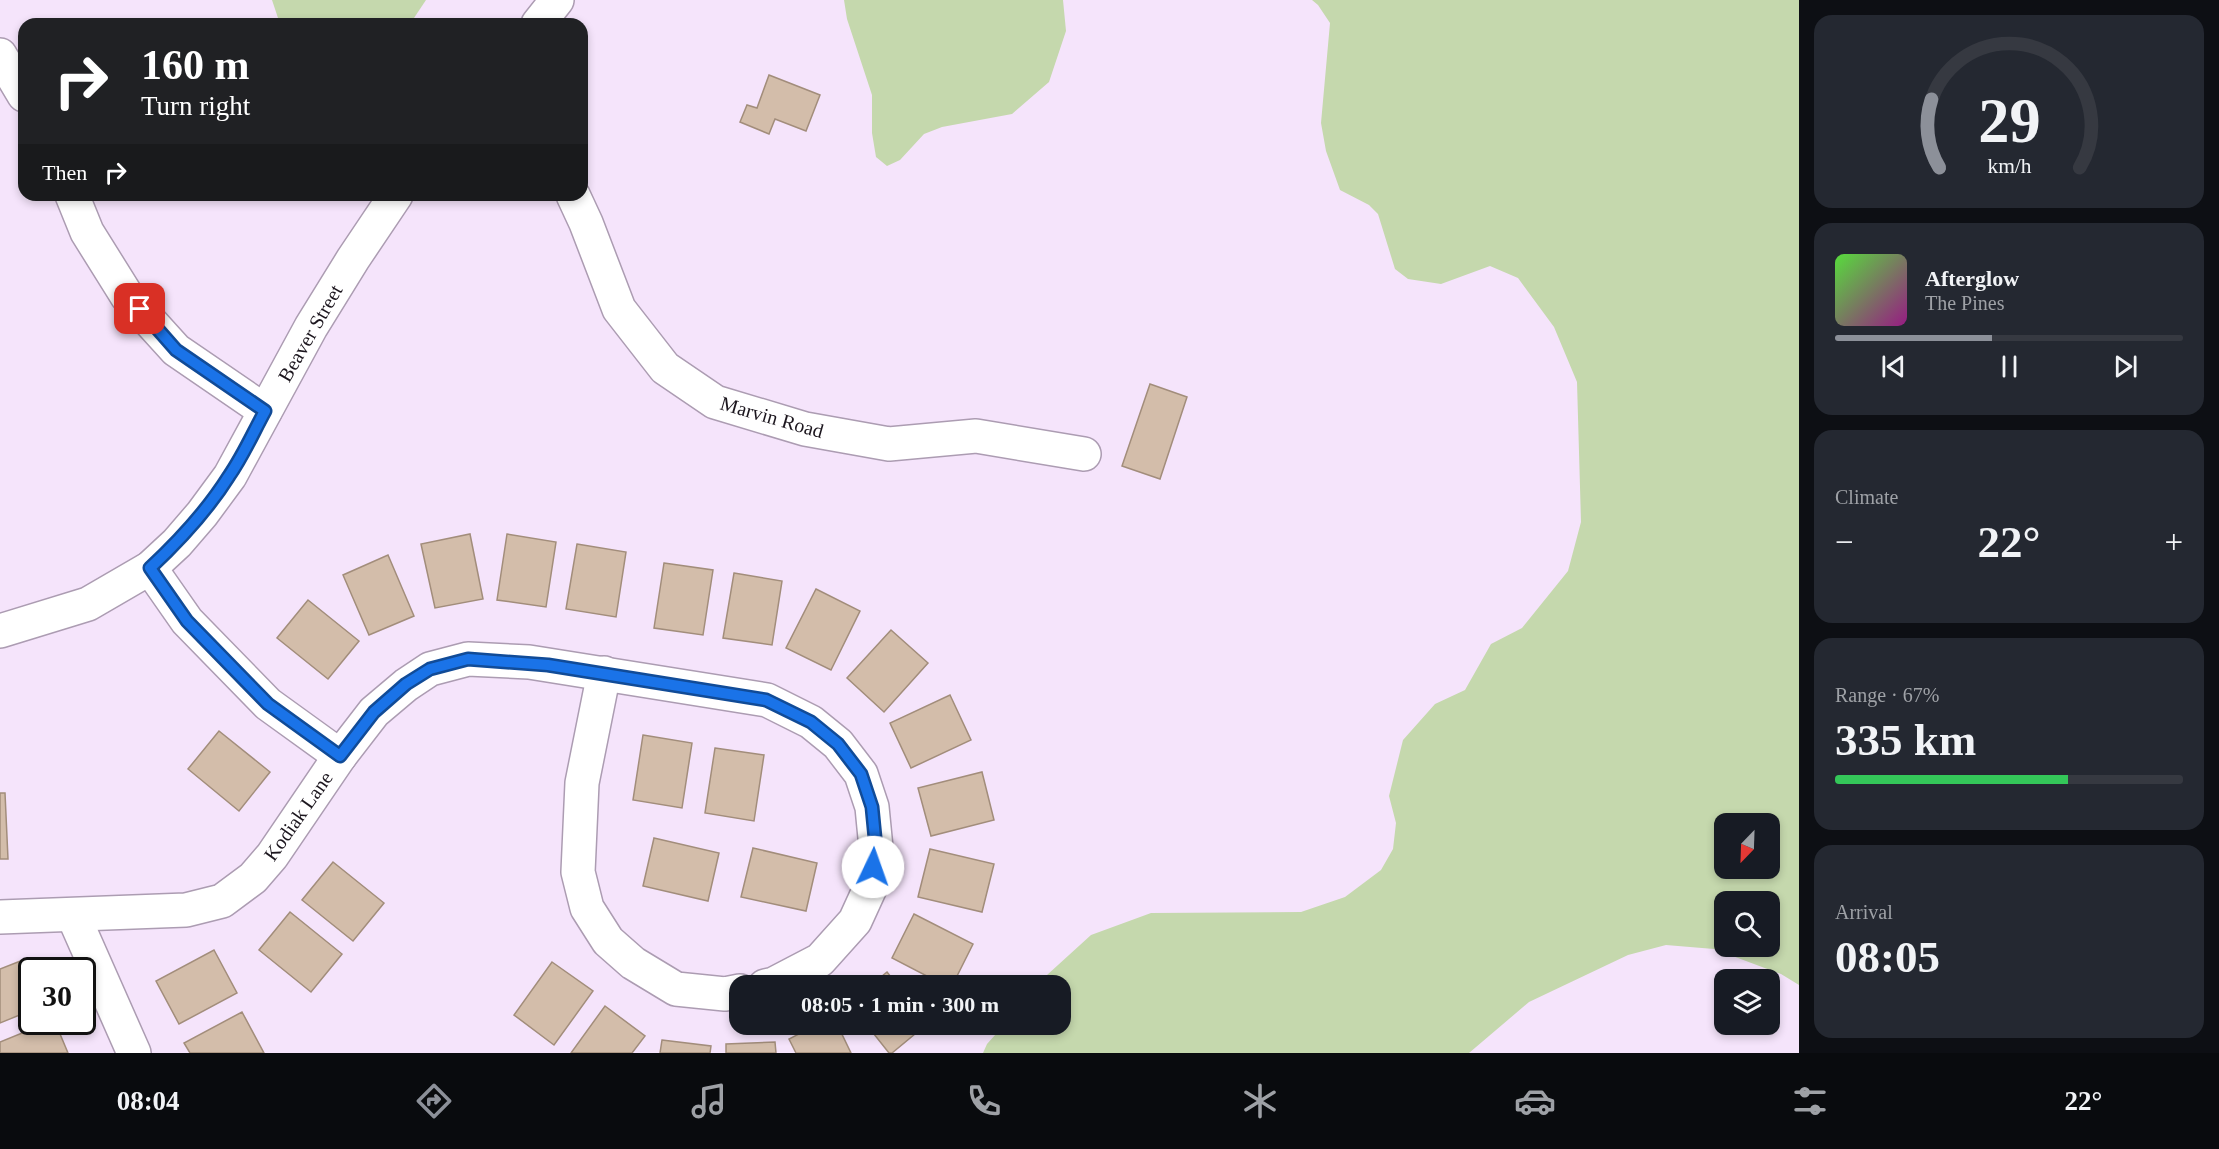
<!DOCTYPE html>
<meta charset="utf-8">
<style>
body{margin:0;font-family:Georgia,serif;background:#242831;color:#f1f3f6;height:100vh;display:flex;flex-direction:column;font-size:22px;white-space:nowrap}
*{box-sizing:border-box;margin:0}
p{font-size:20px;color:#9ea1a6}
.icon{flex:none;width:33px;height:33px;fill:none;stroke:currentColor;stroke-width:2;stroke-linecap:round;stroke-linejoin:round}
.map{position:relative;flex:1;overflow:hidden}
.details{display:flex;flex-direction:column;gap:15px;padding:15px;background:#0d0f14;width:420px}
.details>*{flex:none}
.banner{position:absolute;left:18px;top:18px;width:570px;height:183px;border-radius:18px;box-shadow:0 3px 9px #0003;background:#202124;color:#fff;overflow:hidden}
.needle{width:39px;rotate:203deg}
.fabs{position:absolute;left:1714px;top:813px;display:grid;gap:12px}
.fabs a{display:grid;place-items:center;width:66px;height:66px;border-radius:12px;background:#171b24;box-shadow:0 3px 9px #0003;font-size:30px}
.speed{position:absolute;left:18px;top:957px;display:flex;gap:12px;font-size:30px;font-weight:700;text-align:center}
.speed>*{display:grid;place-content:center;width:78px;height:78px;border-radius:50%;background:#171b24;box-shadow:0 3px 9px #0003;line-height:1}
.speed .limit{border:3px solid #111;border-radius:9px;background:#fff;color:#111}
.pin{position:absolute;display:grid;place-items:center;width:51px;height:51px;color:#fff;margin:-26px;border-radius:12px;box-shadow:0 3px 9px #0006}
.me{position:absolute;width:66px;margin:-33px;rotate:3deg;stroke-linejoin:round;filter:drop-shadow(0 0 4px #0008)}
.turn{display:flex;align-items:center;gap:21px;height:126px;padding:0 24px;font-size:27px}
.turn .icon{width:78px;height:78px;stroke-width:2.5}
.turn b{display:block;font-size:42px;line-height:51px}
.then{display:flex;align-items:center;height:57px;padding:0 24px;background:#0003;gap:12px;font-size:22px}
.big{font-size:45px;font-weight:700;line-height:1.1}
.details .widget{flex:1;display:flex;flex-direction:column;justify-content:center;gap:9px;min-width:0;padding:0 21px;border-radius:18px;background:#242831}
.details .dial{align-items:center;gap:0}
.dial svg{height:156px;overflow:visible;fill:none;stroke:#363941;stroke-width:7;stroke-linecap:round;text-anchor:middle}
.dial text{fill:#f1f3f6;stroke:none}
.song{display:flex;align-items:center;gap:18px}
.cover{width:72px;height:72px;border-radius:9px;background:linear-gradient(135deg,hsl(110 70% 55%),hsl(310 70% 35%))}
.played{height:6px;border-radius:3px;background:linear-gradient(90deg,#8c9099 45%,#363941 45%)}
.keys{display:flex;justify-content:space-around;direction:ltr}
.heat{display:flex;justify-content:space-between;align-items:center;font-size:33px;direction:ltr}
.charge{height:9px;border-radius:4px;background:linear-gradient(90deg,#34c759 67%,#363941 0)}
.trip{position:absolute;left:729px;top:975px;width:342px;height:60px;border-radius:18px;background:#171b24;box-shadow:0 3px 9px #0003;font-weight:700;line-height:60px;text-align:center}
.tab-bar{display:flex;height:96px;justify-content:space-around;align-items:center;background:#090b0e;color:#9ea1a6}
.tab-bar .icon{width:42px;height:42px}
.tab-bar .on{color:#8c9099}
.tab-bar b{font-size:27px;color:#f1f3f6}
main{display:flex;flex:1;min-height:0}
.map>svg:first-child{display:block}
.green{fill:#c5d8ad;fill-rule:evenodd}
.building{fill:#d3bdaa;stroke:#a28d7b;stroke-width:1.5}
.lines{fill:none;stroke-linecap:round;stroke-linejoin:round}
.minor-casing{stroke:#ac9cb2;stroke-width:36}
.tertiary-casing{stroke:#ac9cb2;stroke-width:36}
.minor{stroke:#fff;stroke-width:33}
.tertiary{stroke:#fff;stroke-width:33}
.route-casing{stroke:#114b97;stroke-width:15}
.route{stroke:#1a73e8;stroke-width:10}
.labels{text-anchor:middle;stroke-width:6;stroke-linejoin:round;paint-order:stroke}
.street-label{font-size:20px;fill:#1c161e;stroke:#fff}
</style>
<main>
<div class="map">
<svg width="1799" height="1053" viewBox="0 0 1799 1053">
<rect width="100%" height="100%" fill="#f5e4fb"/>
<g class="green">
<polygon points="272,0 426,0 410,24 280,24"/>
<polygon points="844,0 1063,0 1066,31 1049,82 1012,114 942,127 924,134 900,160 887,166 876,157 872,133 872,95 847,19"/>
<path d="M 1312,0 L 1799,0 L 1799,985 L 1781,974 L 1714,949 L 1666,945 L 1628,955 L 1529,1002 L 1469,1053 L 983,1053 L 987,1044 L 1004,1025 L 1060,1024 L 1060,986 L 1036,985 L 1091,935 L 1151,913 L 1301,912 L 1345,897 L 1381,870 L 1393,849 L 1396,823 L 1389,796 L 1403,740 L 1435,704 L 1465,690 L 1491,644 L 1522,628 L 1568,571 L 1581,522 L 1577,382 L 1554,327 L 1518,278 L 1490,266 L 1441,284 L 1408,279 L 1395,269 L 1378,214 L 1369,205 L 1340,190 L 1326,151 L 1321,123 L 1330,23 L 1318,5 ZM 1725,824 L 1770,824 L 1770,868 L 1725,868 ZM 1725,902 L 1770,902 L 1770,946 L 1725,946 Z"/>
</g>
<g class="building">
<polygon points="769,75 820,95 806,131 775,119 769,134 740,122 747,105 757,108"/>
<polygon points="1150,384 1187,397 1160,479 1122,466"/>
<polygon points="470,534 483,599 435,608 421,544"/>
<polygon points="507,534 556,542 546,607 497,600"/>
<polygon points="577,544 626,552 616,617 566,609"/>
<polygon points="388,555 414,616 369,635 343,575"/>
<polygon points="664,563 713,570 703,635 654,628"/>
<polygon points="734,573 782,581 772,645 723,638"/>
<polygon points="816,589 860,611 831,670 786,648"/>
<polygon points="308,600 359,641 328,679 277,638"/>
<polygon points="891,630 928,663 884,712 847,678"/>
<polygon points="950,695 971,740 911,768 890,723"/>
<polygon points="219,731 270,772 239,811 188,769"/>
<polygon points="643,735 692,743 682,808 633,800"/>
<polygon points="715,748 764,755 754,821 705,813"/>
<polygon points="982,772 994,820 931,836 918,788"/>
<polygon points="0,793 5,793 8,859 0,859"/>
<polygon points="654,838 719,853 708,901 643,886"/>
<polygon points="753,848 817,863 806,911 741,897"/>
<polygon points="930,849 994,864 982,912 918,897"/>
<polygon points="333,862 384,903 353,941 302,900"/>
<polygon points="290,912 342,954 311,992 259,950"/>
<polygon points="914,914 973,944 952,986 946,986 892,958"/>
<polygon points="214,950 237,993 179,1024 156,981"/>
<polygon points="23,960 32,979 32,1010 0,1023 0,969"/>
<polygon points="552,962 593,991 554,1045 514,1015"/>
<polygon points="887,972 898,986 870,986"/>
<polygon points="605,1006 645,1036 632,1053 571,1053"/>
<polygon points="242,1012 264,1053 190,1053 184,1043"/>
<polygon points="49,1022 55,1022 68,1053 0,1053 0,1042"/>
<polygon points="818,1024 837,1024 851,1053 796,1053 789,1039"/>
<polygon points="866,1024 927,1024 892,1053 889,1053"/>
<polygon points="662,1040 711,1046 710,1053 660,1053"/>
<polygon points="775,1042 776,1053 726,1053 726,1044"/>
</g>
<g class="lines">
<g class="minor-casing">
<g id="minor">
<polyline points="0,55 24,95"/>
<polyline points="72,195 87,232 127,296 176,350 265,411"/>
<polyline points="573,195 586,223 619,309 665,368 715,402 805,429 889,444 976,436 1084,454"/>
<polyline points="150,568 187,621 268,704 340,756"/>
<polyline points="604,673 582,783 578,872 587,908 608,941 633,963 676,989 725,994 740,991"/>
<polyline points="73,915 134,1053"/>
<polyline points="0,917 186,910 222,901 253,878 272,856 340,756 374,712 406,685 430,669 468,659 529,662 767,700 811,722 838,744 861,774 872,807 876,848 871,886 855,921 820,960 774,984 765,986"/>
</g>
</g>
<g class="tertiary-casing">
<g id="tertiary">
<polyline points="538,24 557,0"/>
<polyline points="0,631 88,604 150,568 177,543 202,514 230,476 311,327 353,259 396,195"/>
</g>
</g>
<use href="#minor" class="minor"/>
<use href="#tertiary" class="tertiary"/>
</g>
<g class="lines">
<g class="route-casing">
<path id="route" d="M 140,309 L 176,350 L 265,411 C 253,433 243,456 229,476 C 207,511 180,540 150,568 L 187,621 L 268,704 L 340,756 L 374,712 L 406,684 L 430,669 L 468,659 L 548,665 L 766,700 L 811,722 L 838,744 L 861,774 L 872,807 L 876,848 L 873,867"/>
</g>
<use href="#route" class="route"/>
</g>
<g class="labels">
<g class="street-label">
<text transform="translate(310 333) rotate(-60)" y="7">Beaver Street</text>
<text transform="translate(772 417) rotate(16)" y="7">Marvin Road</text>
<text transform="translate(298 816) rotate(-55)" y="7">Kodiak Lane</text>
</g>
</g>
</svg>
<div class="fabs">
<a><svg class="needle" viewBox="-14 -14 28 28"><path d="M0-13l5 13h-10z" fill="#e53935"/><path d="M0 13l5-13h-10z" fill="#9ea1a6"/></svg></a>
<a><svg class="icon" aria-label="search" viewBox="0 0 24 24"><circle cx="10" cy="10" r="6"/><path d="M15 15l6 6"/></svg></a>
<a><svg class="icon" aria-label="layers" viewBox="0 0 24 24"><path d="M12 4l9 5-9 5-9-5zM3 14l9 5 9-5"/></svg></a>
</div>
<div class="speed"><div class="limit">30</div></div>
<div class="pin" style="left:140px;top:309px;background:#d93025"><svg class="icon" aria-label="arrive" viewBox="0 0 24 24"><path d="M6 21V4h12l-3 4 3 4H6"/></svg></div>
<svg class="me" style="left:873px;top:867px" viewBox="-20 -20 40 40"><circle r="19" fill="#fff"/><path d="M0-13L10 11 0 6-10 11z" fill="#1a73e8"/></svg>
<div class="trip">08:05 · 1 min · 300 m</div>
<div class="banner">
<div class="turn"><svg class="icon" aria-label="right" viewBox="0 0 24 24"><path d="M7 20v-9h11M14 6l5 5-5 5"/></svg><div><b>160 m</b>Turn right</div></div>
<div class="then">Then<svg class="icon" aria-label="right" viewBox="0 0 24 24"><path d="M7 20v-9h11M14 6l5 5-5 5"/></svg></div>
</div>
</div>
<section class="details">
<div class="widget dial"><svg viewBox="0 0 100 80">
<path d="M14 69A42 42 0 1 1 86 69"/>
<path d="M14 69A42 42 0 0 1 10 34" stroke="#8c9099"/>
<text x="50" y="56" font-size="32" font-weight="700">29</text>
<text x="50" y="72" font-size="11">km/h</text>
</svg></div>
<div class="widget">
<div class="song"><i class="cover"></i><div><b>Afterglow</b><p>The Pines</p></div></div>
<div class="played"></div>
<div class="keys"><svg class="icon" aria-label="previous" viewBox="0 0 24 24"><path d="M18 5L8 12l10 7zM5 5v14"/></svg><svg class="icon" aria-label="pause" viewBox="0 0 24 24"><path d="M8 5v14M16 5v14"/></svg><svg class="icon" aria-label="next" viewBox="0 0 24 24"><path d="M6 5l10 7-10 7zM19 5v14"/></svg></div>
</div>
<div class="widget"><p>Climate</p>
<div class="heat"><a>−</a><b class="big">22°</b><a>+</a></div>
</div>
<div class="widget"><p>Range · 67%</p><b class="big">335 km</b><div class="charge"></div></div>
<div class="widget"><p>Arrival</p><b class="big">08:05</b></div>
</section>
</main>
<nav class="tab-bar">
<b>08:04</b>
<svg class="icon on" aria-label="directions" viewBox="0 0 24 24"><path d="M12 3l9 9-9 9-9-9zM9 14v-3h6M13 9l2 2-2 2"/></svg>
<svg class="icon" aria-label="music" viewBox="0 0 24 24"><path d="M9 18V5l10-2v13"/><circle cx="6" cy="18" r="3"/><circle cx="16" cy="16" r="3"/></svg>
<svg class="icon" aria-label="phone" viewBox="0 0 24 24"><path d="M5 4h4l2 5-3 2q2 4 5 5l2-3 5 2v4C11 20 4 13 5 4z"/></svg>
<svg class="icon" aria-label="climate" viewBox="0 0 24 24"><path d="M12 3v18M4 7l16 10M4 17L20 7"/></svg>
<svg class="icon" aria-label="car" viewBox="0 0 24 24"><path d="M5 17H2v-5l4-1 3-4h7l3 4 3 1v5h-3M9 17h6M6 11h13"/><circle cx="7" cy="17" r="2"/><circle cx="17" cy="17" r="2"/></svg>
<svg class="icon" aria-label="filters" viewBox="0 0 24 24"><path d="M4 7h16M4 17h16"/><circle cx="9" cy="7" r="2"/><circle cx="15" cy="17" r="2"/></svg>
<b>22°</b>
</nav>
